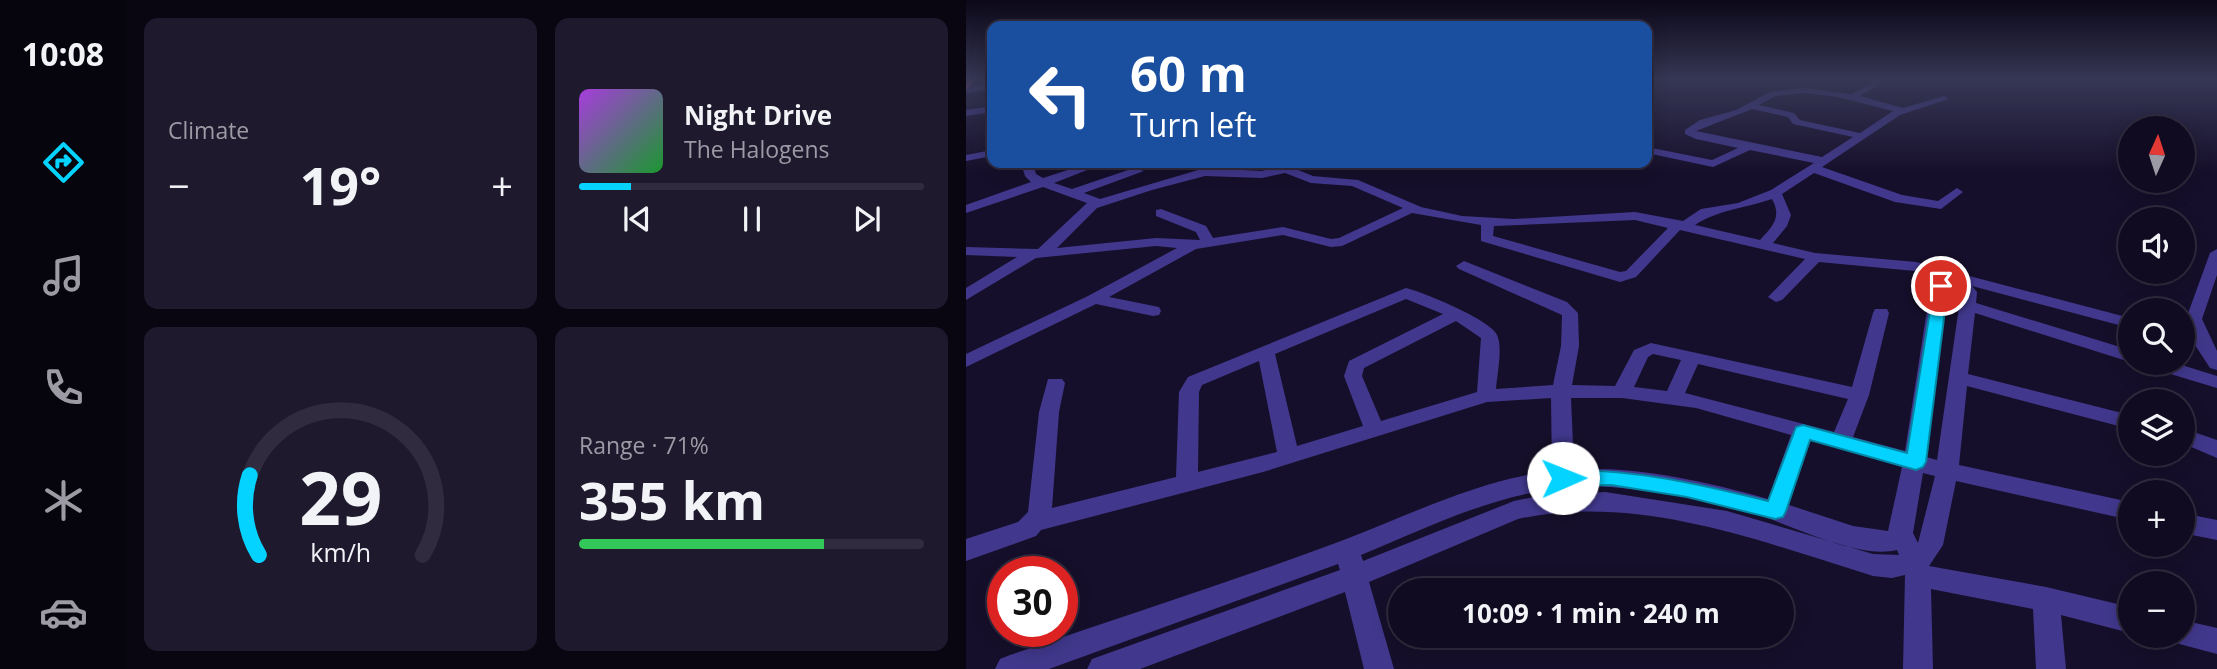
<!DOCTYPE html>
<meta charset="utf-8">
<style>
body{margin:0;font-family:"Open Sans",sans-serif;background:#1e192d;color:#f1f3f6;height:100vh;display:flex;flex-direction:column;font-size:26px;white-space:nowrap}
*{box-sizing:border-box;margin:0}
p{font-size:23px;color:#9c9ba5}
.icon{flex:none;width:38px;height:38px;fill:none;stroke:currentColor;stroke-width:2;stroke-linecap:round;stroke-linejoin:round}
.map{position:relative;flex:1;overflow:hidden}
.sheet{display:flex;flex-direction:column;gap:18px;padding:18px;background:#090612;width:840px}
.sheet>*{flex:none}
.banner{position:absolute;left:21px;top:21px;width:665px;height:147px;border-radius:14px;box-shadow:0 4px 18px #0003,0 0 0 2px #302b3e;background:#1a4fa0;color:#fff;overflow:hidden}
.needle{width:46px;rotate:3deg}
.controls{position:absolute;left:1152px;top:116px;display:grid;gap:14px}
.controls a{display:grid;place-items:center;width:77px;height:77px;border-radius:50%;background:#100b20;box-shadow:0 4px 18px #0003,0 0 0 2px #302b3e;font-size:35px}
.speed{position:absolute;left:21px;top:556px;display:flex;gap:14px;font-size:35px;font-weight:700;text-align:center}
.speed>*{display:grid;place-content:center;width:91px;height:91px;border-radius:50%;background:#100b20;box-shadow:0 4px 18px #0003,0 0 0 2px #302b3e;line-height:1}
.speed .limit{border:10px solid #d22;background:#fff;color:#111}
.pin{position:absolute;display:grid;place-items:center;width:60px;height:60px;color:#fff;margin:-30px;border:4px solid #fff;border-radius:50%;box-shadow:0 2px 7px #0007}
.me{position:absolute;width:77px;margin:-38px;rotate:89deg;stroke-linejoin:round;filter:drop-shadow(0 0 5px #0008)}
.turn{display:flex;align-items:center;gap:24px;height:147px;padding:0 28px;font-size:32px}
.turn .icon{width:91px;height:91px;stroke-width:2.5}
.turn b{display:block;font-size:49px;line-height:60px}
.big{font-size:52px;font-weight:700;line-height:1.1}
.sheet .widget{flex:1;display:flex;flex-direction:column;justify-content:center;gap:10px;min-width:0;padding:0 24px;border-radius:14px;background:#1e192d}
.sheet .dial{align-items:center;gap:0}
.dial svg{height:182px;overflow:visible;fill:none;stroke:#302b3e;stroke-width:7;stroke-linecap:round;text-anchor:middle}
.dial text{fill:#f1f3f6;stroke:none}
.song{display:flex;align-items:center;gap:21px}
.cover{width:84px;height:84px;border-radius:10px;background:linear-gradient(135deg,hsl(280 70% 55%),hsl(130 70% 35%))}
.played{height:7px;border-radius:4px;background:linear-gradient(90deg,#05d3ff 15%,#302b3e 15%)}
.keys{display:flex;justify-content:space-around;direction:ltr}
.heat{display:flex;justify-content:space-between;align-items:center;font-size:38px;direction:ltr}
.charge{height:10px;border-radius:5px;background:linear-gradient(90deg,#34c759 71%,#302b3e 0)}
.sheet .tiles{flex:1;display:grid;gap:18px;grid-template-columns:repeat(2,1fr)}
.trip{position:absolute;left:422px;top:578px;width:406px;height:70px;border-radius:35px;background:#100b20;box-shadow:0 4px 18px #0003,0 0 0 2px #302b3e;font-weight:700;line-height:70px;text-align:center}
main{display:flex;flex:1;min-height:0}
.menu{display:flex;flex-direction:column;width:126px;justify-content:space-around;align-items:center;background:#06040d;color:#9c9ba5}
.menu .icon{width:49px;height:49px}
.menu .current{color:#05d3ff}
.menu b{font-size:32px;color:#f1f3f6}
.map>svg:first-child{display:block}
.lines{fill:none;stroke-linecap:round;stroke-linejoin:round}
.minor{fill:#41388d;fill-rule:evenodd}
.highway{fill:#ff5499;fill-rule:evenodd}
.route{fill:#05d3ff;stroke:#0389a6;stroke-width:2}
</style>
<main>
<nav class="menu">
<b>10:08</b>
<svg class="icon current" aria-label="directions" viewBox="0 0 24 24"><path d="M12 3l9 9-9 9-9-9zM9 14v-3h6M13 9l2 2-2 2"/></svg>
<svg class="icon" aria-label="music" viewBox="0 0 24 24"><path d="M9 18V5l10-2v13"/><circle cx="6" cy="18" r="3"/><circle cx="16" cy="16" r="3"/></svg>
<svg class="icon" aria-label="phone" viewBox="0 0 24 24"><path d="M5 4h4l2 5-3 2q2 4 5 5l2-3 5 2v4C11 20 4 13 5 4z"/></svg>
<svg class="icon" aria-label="climate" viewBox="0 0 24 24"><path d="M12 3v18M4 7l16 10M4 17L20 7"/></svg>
<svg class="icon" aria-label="car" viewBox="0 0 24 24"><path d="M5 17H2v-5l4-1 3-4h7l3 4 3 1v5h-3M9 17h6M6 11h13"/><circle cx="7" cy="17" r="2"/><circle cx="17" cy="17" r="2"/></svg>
</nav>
<section class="sheet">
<div class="tiles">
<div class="widget"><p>Climate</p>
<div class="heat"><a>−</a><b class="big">19°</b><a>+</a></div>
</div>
<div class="widget">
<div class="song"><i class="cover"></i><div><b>Night Drive</b><p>The Halogens</p></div></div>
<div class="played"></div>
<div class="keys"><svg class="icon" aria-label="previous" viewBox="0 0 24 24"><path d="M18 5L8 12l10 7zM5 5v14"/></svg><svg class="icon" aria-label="pause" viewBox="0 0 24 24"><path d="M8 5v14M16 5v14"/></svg><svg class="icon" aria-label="next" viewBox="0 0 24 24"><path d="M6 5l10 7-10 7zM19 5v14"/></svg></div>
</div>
<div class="widget dial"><svg viewBox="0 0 100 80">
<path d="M14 69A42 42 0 1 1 86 69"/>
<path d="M14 69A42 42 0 0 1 10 34" stroke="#05d3ff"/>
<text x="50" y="56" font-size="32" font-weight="700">29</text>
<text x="50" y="72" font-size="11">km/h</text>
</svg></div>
<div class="widget"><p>Range · 71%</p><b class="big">355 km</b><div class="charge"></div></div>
</div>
</section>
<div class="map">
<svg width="1251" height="669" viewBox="0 0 1251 669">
<rect width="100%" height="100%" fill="#160f2b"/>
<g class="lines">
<g class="minor">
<path d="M 905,80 L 913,80 L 912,85 L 894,96 L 937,108 L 978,96 L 983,99 L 934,115 L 856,167 L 936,195 L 972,201 L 991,188 L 997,192 L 975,209 L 929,202 L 848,173 L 816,194 L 825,215 L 821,226 L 807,243 L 849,253 L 950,262 L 1164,318 L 1164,328 L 1006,286 L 1011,292 L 1010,303 L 1164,350 L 1164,362 L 1009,313 L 1002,374 L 1164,415 L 1164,429 L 1001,386 L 993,465 L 1164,502 L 1164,520 L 990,481 L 977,545 L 963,566 L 1080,587 L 1164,607 L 1164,633 L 1095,615 L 1100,669 L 1070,669 L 1067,609 L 965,589 L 967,669 L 937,669 L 939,575 L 926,578 L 907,576 C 794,541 671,493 552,519 L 403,582 L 428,669 L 398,669 L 379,592 L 174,669 L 121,669 L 126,659 L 374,570 L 372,564 L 83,669 L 29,669 L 34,659 L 44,655 C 154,617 266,582 375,541 C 444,515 511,480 586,471 L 585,398 L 521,402 L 297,472 L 75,530 L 70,536 L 0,561 L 0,539 L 52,522 L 62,512 L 73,412 L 82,379 L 96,379 L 99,383 L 93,412 L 86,508 L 210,477 L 213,392 L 222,377 L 440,288 C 457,292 525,320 531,335 C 537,348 531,374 530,389 L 587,385 L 595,346 L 596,315 L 493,269 L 490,266 L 498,261 L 601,302 L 612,313 L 613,346 L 606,385 L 649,386 L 668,350 L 685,343 L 886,387 L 907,313 L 909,309 L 921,309 L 923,313 L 903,395 L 887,437 L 939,451 L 964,291 L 969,283 L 983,280 L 949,271 L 853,262 L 816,300 L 810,302 L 802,297 L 839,259 L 714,230 L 670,277 L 654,282 L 515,241 L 515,225 L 446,213 L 376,246 L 365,247 L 317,235 L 230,249 L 143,297 L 193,307 L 195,311 L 193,315 L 187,316 L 130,304 L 0,367 L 0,354 L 122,296 L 211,248 L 190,246 L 70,258 L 0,300 L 0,288 L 51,257 L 0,255 L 0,247 L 72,249 L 121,203 L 77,187 L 0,213 L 0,205 L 65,182 L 59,176 L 55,163 L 67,163 L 70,174 L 77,178 L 123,163 L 139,163 L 88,183 L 106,189 L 168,168 L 178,171 L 118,193 L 134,199 L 239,168 L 296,171 L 324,163 L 339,163 L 330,169 L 347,176 L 392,180 L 455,207 L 496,216 L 548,219 L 669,212 L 717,221 L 735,209 L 772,203 L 805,190 L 848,163 L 784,150 L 747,167 L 681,153 L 681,147 L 746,160 L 772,148 L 730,139 L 719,134 L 719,130 L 734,120 L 770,110 L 804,92 L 838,88 L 885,94 L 904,84 ZM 838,93 L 872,97 L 927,111 L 894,133 L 834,120 L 828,113 L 793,105 L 809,96 ZM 786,109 L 822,117 L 827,124 L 887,137 L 856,157 L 730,131 ZM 319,173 L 345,183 L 386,186 L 437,208 L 373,238 L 365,239 L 317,227 L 247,238 L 240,226 L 195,209 L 190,210 L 190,216 L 230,232 L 234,240 L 190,238 L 91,248 L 131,208 L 186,190 L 239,176 L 296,178 ZM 806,199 C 816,217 807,226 794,240 L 729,225 C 751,210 780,208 806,199 ZM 669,220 L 702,228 L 660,271 L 654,272 L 527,236 L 528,226 ZM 981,290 L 995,293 L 971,460 L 960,457 ZM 440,299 L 477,314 L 383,361 L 378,376 L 397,426 L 331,446 L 309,354 ZM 490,321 L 515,338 L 511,392 L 415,421 L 396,376 L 398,368 ZM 687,354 L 715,360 L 701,391 L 668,387 L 682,357 ZM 293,361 L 311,452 L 232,472 L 233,392 L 236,385 ZM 732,364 L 882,399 L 868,432 L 719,393 ZM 605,398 L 656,398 L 730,408 L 825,435 L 802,499 C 738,481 674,467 608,469 ZM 844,440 L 936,467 L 922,531 L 887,526 L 823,505 ZM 957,473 L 969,476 L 952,543 L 947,533 ZM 625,486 C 679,488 731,498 783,512 C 823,523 890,560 931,550 L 933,555 L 907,554 L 761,511 L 639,492 L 577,495 L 548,501 L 397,561 L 395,555 C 473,523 539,488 625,486 Z"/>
<polygon points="26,83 26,89 0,93 0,87"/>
<polygon points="26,106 26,112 0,116 0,110"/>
<polygon points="26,150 26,156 0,161 0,155"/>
<polygon points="1251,249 1251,275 1236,319 1251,351 1251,370 1244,368 1227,342 1220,319 1244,253"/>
<polygon points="1176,362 1206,362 1251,376 1251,388 1178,366"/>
<polygon points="1216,428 1251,440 1251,458 1216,443"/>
<polygon points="1216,513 1251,520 1251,540 1216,533"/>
<polygon points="1216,620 1251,628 1251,654 1206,642 1203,635 1216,635"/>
</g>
<polygon class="highway" points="0,80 10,80 0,90"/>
</g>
<linearGradient id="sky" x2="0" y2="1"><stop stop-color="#0c0818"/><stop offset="0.46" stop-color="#363755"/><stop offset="1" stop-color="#363755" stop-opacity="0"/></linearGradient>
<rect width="1251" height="173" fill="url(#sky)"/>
<path class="route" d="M 975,282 L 982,286 L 960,462 L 957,467 L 950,470 L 844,440 L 820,511 L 817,517 L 809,519 L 721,497 L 645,485 L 597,486 L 590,483 L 587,478 L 590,472 L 597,470 C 669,469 733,484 802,501 L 830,427 L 837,425 L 941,453 L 968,286 Z"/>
</svg>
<div class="controls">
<a><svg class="needle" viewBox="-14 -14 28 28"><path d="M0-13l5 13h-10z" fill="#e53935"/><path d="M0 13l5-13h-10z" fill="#9c9ba5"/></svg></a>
<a><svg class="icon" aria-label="sound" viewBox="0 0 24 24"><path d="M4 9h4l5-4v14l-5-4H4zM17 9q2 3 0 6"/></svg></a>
<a><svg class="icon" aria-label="search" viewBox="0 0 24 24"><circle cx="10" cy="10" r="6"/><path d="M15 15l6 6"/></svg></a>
<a><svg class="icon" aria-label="layers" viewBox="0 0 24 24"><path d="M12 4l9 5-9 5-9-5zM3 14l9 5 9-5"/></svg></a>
<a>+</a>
<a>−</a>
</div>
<div class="speed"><div class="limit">30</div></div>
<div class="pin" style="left:975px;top:286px;background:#d93025"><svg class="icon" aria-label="arrive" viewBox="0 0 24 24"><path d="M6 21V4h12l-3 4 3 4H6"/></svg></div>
<svg class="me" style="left:597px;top:478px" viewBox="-20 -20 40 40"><circle r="19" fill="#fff"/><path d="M0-13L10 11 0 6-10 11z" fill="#05d3ff"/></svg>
<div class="trip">10:09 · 1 min · 240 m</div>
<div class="banner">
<div class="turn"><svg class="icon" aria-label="left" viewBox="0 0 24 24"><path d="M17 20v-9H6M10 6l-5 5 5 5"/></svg><div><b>60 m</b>Turn left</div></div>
</div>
</div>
</main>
